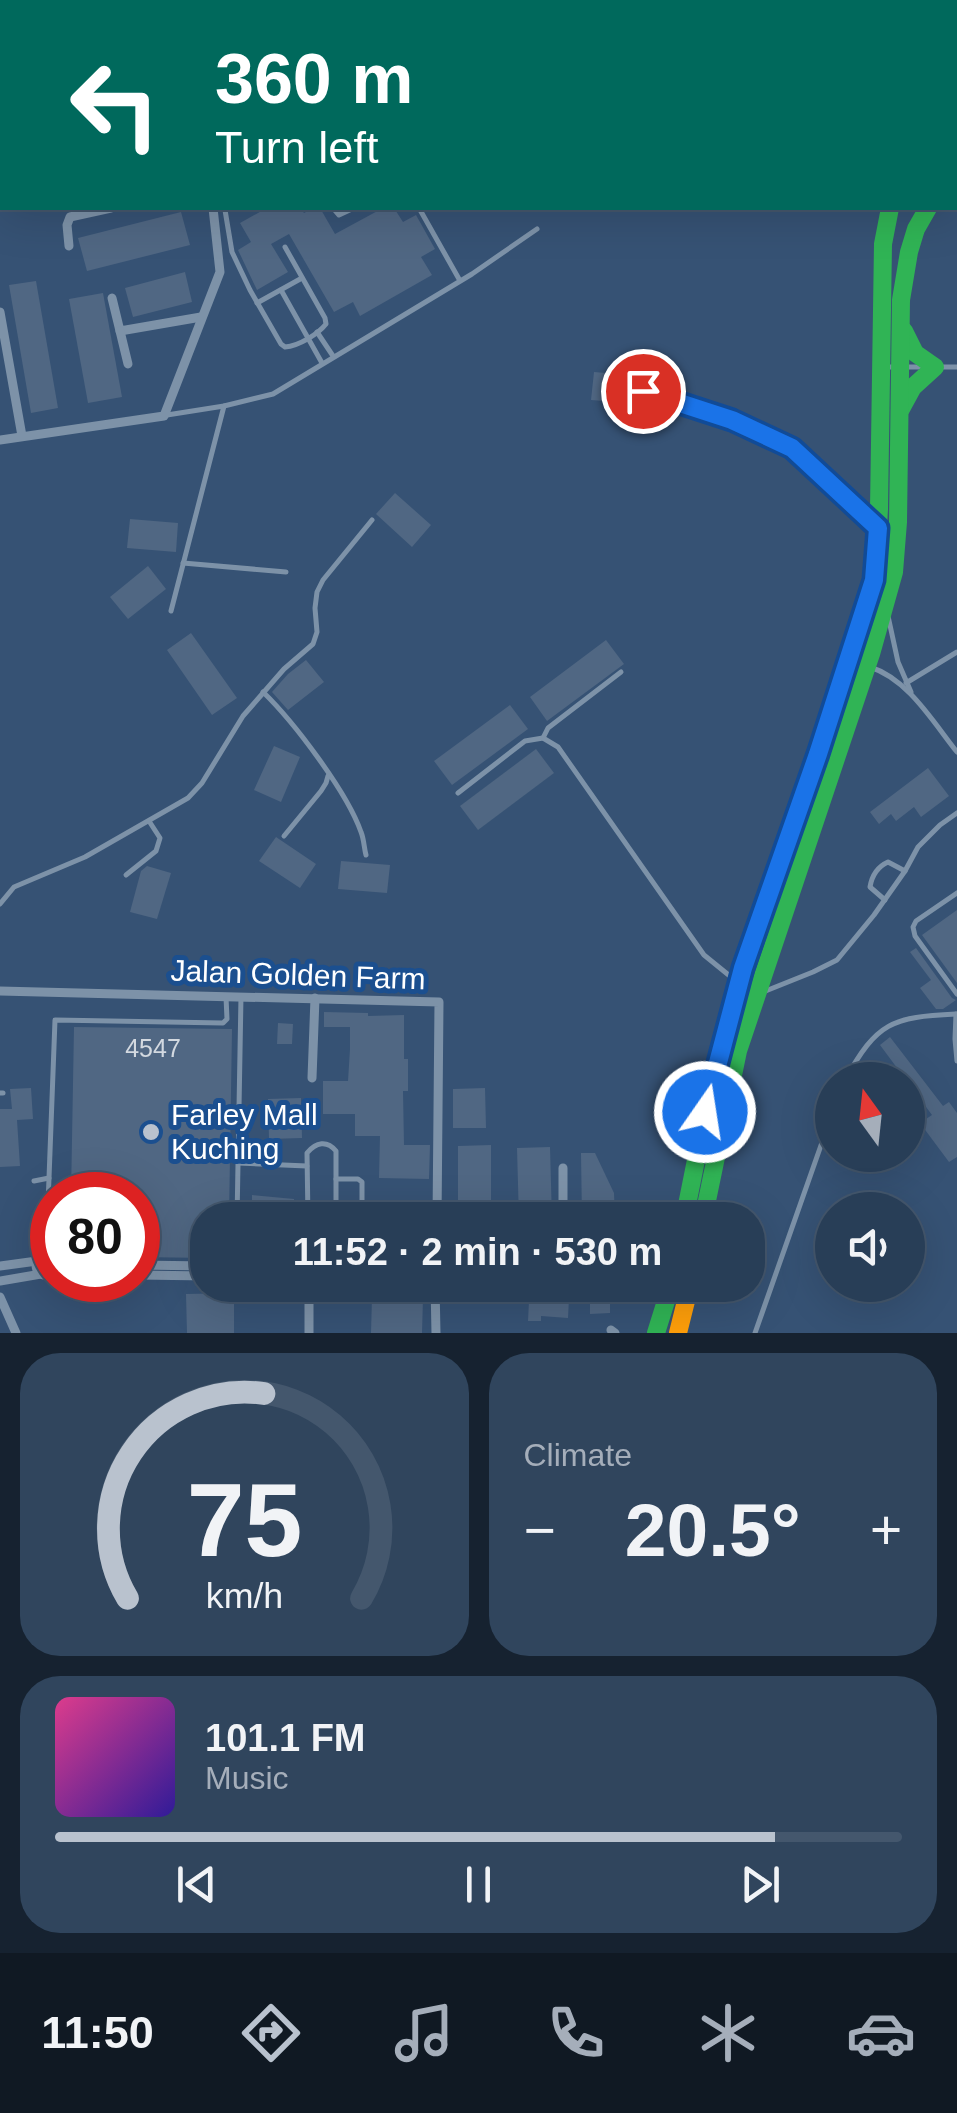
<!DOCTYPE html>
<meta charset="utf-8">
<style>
body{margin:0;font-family:Helvetica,sans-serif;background:#30455d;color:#f1f3f6;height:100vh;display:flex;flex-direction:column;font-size:38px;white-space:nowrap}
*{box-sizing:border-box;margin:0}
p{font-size:32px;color:#a5aeba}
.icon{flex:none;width:55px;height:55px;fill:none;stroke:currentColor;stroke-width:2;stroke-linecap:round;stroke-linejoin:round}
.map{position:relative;height:1333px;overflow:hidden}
.drawer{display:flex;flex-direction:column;gap:20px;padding:20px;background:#162230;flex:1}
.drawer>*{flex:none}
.hud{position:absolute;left:0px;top:0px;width:958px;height:210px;box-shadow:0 10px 40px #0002,0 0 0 2px #44576d;background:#00695c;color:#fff;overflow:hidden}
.needle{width:65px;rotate:345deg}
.fabs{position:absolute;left:815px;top:1062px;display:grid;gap:20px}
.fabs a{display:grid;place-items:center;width:110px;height:110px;border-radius:50%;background:#283e57;box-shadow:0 10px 40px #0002,0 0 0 2px #44576d;font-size:50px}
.speed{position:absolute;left:30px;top:1172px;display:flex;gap:20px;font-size:50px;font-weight:700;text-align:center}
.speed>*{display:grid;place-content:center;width:130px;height:130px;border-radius:50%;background:#283e57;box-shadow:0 10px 40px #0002,0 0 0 2px #44576d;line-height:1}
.speed .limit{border:15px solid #d22;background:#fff;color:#111}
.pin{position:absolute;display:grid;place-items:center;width:85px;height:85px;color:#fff;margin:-42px;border:5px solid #fff;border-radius:50%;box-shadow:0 2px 10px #0007}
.me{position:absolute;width:110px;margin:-55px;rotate:13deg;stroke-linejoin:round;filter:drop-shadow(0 0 8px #0008)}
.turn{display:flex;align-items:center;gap:35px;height:210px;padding:0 50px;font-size:45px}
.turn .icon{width:130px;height:130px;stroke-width:2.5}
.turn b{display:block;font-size:70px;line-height:85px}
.big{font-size:75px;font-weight:700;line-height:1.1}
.drawer .tile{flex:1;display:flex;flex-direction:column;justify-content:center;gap:15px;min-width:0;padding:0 35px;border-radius:40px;background:#30455d}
.drawer .dial{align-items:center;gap:0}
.dial svg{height:260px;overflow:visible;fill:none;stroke:#44576d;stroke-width:7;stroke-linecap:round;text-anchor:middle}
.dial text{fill:#f1f3f6;stroke:none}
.song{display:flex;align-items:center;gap:30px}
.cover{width:120px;height:120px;border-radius:15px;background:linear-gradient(135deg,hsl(330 70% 55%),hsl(250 70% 35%))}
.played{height:10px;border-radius:5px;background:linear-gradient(90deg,#b9c2ce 85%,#44576d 85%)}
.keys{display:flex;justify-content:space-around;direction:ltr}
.heat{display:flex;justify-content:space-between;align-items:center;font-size:55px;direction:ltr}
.drawer .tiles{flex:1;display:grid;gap:20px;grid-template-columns:1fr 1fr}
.tile:last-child{grid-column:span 2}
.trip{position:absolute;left:190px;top:1202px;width:575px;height:100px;border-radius:40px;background:#283e57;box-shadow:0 10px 40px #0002,0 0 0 2px #44576d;font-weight:700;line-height:100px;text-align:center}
.tabs{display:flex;height:160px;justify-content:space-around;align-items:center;background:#101923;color:#a5aeba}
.tabs .icon{width:70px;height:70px}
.tabs .selected{color:#b9c2ce}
.tabs b{font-size:45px;color:#f1f3f6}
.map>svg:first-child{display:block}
.building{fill:#506783}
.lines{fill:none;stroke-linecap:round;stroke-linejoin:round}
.lane{stroke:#7d92a8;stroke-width:5}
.street{stroke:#7d92a8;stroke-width:9}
.fast{stroke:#30b455;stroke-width:18}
.slow{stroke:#ff9f0a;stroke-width:18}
.route-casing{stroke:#114b97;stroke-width:25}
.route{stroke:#1a73e8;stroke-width:18}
.poi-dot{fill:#b9c2ce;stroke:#1b4f8f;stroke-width:4}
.labels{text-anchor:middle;stroke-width:10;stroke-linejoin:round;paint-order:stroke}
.number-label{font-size:25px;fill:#d3d9e0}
.street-label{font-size:30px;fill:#fff;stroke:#1b4f8f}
.poi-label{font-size:30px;fill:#fff;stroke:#1b4f8f;text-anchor:start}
</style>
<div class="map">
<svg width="957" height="1333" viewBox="0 0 957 1333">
<rect width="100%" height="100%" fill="#365274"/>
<g class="building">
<polygon points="267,208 300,208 304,213 314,208 320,208 335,234 383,208 394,208 403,222 416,215 435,249 421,257 432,275 360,316 353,302 334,312 289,234 271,244 288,272 257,290 238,250 251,242 240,223"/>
<polygon points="181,212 190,245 87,271 78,238"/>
<polygon points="185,272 192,302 133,317 125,288"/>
<polygon points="36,281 58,408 31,413 9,285"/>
<polygon points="103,293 122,397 88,403 69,299"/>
<polygon points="594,372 642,376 641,385 637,390 640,397 640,404 591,400"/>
<polygon points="395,493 431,525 412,547 376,514"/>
<polygon points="130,519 178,523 176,552 127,548"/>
<polygon points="148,566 166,589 128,619 110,597"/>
<polygon points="191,633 237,698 212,715 167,650"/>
<polygon points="606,640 624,664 547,721 530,697"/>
<polygon points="306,660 324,682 288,710 272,692 288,674"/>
<polygon points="510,705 528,729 452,785 434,761"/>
<polygon points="274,746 300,757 281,802 254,790"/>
<polygon points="536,749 554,773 478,830 460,806"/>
<polygon points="928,768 949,796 921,817 914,807 896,821 891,814 879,824 870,812"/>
<polygon points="276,837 316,864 300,888 259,861"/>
<polygon points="341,861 390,865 387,893 338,889"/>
<polygon points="147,866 171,873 157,919 130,912 141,871"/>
<polygon points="957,910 957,983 922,935"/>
<polygon points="916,948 952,998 956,1000 943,1009 936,1009 920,988 931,980 910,952"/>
<polygon points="324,1012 368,1013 368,1016 404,1015 404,1059 408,1059 408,1091 403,1091 404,1145 430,1145 429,1179 379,1178 380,1136 355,1136 355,1114 323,1114 323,1081 348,1081 350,1049 350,1027 324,1027"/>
<polygon points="278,1023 293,1024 292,1044 277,1044"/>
<polygon points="74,1027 232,1029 229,1220 208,1220 208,1258 138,1257 138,1195 71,1195"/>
<polygon points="890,1037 943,1106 949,1102 957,1113 957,1157 949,1162 920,1123 932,1115 880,1045"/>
<polygon points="31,1088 33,1119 17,1120 20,1166 0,1167 0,1109 12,1109 10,1089"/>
<polygon points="485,1088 486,1128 453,1128 453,1089"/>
<polygon points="301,1098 302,1138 269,1139 268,1099"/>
<polygon points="491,1145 491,1220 458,1220 458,1146"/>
<polygon points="550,1147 552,1220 519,1220 517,1148"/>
<polygon points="581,1153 595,1153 614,1193 615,1220 582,1220"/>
<polygon points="252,1195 294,1199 294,1214 267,1213 267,1216 252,1216"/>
<polygon points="374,1207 424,1208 424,1220 373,1220"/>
<polygon points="234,1293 234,1333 187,1333 186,1294"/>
<polygon points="372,1297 423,1298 422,1333 371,1333"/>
<polygon points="556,1298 569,1298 568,1318 541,1316 541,1321 528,1321 529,1301 556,1303"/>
<polygon points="610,1300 610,1313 590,1314 590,1301"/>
</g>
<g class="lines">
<g class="lane">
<path d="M 227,208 L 225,210 L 232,252 L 250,290 L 281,344 L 285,347 C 299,346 318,334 326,324 L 325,318 L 285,247"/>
<polyline points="333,208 339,215 354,208"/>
<polyline points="419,208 459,279"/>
<polyline points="281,290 322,363"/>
<polyline points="257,303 302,278"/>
<polyline points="317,332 333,356"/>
<polyline points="884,367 923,367"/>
<polyline points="939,367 957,367"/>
<polyline points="643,391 733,421 792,448 872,523"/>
<polyline points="167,415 224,406 273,394 472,274 537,229"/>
<polyline points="183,563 286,572"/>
<polyline points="171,611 224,406"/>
<polyline points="888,616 898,662 911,692"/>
<path d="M 870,667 C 908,679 933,722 957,752"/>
<polyline points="906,683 957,652"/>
<path d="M 263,692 C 294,722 347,792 361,832 C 364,839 364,848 366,855"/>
<polyline points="543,738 548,728 621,672"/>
<polyline points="458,793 525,741 543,738 558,747 704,955 736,981"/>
<polyline points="284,836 321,791 326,783 328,776"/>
<polyline points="126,875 156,851 160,838 149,821"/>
<polyline points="957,893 916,921 913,927 915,936 957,994"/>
<path d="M 885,900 L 870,887 C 872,875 877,867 888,862 L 905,871"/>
<polyline points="0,904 14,887 85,857 188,798 202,783 243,716 284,669 313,644 317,632 315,608 317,592 323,580 372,520"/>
<polyline points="763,992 813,972 837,960 874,915 905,871 918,847 940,825 957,813"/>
<polyline points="956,1014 955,1039 957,1061"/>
<path d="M 845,1080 C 877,1022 892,1017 956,1014"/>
<polyline points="0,1093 3,1093"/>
<polyline points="238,1163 307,1166"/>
<polyline points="336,1179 358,1179 362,1182 362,1220"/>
<polyline points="34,1181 49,1178"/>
<polyline points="237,1220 241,996"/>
<path d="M 308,1220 L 307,1153 C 316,1142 327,1140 336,1151 L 336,1220"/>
<polyline points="46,1257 55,1020 223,1023 227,1019 226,997"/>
<polyline points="755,1333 832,1114"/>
</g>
<g class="street">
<polyline points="167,0 168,2"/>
<polyline points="555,0 556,2"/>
<polyline points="851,0 851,2"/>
<polyline points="217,2 229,0"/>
<polyline points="750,2 756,0"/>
<polyline points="69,246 67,225 70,217 111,208"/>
<polyline points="112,298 120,331 201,317"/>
<polyline points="0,312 22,436"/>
<polyline points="120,331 128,364"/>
<polyline points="0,440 164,416 220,272 213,208"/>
<polyline points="0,991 439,1002 437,1220"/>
<polyline points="312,1078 315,998"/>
<polyline points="563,1168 563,1220"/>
<path d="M 52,1260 L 42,1257 C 34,1262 34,1271 43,1275 L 52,1272"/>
<polyline points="138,1265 208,1266"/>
<polyline points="0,1266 37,1261"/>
<polyline points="138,1275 208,1276"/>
<polyline points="0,1281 41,1274"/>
<polyline points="309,1285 309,1333"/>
<polyline points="435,1285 436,1333"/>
<polyline points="0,1297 16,1333"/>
<polyline points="611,1330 615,1333"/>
</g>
<g class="fast">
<polyline points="955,109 957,107"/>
<polyline points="955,176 957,174"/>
<polyline points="955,196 957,195"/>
<polyline points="901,409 913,387 935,367 915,353 904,331"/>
<polyline points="684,1220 712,1080 743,968 818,753 875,580 879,509 883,244 890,208"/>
<polyline points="703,1220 738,1051 871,654 894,572 898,522 901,300 909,252 916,229 928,208"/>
<polyline points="656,1333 671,1285"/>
</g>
<polyline class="slow" points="678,1333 690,1285"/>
</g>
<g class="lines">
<g class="route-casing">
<polyline id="route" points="643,391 732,420 792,448 878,528 874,580 818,754 743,968 705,1112"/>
</g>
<use href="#route" class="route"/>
</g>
<circle class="poi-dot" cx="151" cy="1132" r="10"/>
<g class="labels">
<g class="number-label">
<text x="153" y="1057">4547</text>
</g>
<g class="street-label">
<text transform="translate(298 975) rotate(2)" y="10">Jalan Golden Farm</text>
</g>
<g class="poi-label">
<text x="171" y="1125">Farley Mall<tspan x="171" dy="34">Kuching</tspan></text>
</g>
</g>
</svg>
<div class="fabs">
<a><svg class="needle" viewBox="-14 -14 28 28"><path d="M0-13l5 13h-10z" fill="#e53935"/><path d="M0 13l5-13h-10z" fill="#a5aeba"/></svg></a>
<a><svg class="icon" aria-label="sound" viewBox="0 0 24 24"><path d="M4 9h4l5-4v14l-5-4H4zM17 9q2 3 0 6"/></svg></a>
</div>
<div class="speed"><div class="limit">80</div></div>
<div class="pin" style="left:643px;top:391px;background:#d93025"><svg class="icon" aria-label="arrive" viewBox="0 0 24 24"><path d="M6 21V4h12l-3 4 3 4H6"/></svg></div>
<svg class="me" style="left:705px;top:1112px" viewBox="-20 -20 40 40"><circle r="17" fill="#1a73e8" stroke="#fff" stroke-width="3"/><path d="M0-11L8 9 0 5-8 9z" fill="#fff"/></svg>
<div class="trip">11:52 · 2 min · 530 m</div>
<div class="hud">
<div class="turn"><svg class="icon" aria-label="left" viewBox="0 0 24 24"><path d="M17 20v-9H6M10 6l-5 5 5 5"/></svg><div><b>360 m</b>Turn left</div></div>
</div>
</div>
<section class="drawer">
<div class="tiles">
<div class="tile dial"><svg viewBox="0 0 100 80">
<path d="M14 69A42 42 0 1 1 86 69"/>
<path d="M14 69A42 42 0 0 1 56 6" stroke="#b9c2ce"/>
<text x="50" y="56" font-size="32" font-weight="700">75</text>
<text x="50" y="72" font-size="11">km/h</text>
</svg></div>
<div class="tile"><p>Climate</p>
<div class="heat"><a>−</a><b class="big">20.5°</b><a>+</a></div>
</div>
<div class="tile">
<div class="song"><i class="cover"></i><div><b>101.1 FM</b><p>Music</p></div></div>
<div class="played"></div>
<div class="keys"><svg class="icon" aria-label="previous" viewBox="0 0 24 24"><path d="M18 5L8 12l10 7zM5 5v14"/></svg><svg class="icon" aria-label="pause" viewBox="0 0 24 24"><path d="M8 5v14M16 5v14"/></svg><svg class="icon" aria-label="next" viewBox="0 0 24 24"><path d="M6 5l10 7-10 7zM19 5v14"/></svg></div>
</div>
</div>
</section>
<nav class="tabs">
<b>11:50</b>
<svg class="icon selected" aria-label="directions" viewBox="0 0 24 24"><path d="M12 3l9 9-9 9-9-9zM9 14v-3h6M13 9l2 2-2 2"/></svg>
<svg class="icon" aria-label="music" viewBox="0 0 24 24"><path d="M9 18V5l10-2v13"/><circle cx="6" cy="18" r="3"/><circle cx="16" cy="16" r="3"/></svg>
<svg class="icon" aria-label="phone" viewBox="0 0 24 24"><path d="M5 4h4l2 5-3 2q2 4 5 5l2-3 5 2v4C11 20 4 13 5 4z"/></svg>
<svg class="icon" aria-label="climate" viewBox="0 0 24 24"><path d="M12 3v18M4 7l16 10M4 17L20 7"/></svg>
<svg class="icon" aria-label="car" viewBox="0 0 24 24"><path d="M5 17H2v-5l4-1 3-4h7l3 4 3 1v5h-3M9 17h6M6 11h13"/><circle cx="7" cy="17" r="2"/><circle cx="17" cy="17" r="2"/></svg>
</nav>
